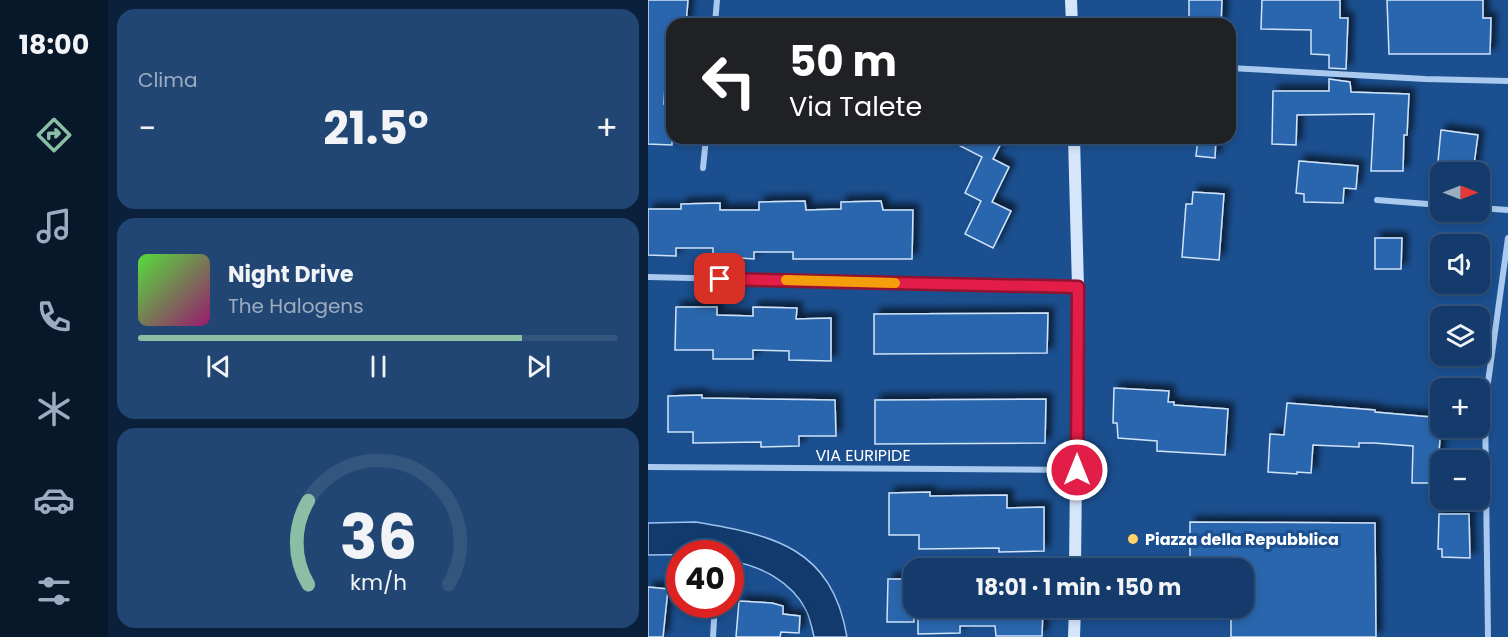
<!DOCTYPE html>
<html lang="it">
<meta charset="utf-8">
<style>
body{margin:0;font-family:Poppins,sans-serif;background:#214673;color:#f1f3f6;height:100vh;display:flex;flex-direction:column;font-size:22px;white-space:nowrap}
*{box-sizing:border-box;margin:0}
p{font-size:20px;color:#9dadc1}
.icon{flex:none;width:33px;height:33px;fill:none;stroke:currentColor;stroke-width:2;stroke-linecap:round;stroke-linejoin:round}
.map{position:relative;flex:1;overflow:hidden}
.drawer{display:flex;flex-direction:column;gap:9px;padding:9px;background:#0b203b;width:540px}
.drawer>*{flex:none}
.banner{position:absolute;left:18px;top:18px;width:570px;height:126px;border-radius:18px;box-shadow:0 3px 9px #0003,0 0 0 2px #33557e;background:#202124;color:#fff;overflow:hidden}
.needle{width:39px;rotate:90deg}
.buttons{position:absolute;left:782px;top:162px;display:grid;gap:12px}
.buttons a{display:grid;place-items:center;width:60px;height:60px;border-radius:12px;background:#143b6b;box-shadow:0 3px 9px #0003,0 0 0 2px #33557e;font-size:30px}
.speed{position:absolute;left:18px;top:540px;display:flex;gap:12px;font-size:30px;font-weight:700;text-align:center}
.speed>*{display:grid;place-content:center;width:78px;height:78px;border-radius:50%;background:#143b6b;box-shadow:0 3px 9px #0003,0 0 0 2px #33557e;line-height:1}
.speed .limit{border:9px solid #d22;background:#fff;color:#111}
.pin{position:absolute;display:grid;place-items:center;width:51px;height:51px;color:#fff;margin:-26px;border-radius:12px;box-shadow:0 3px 9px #0006}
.me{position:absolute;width:66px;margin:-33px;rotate:0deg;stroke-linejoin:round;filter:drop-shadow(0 0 4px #0008)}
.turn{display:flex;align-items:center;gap:21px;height:126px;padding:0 24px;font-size:27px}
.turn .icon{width:78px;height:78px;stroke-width:2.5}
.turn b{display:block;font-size:42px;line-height:51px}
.big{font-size:45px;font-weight:700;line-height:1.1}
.drawer .tile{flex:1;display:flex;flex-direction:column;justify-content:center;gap:9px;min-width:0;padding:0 21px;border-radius:18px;background:#214673}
.drawer .dial{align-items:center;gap:0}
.dial svg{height:156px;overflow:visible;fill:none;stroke:#33557e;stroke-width:7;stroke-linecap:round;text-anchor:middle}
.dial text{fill:#f1f3f6;stroke:none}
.song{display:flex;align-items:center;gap:18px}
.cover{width:72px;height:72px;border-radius:9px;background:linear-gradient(135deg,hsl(110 70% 55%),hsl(320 70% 35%))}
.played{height:6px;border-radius:3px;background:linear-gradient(90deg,#8abfa5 80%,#33557e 80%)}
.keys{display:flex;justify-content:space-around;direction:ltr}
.heat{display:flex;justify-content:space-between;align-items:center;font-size:33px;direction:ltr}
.trip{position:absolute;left:255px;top:558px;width:351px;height:60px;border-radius:18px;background:#143b6b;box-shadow:0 3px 9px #0003,0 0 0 2px #33557e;font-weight:700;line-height:60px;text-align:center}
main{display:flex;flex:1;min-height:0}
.tab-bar{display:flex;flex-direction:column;width:108px;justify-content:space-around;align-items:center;background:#08182b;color:#9dadc1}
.tab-bar .icon{width:42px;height:42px}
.tab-bar .active{color:#8abfa5}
.tab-bar b{font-size:27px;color:#f1f3f6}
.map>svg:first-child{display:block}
.water{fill:#123a6d;stroke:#9cc4f0;stroke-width:1.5}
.building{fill:#2a66ad;stroke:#cfe3fa;stroke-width:1.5;filter:url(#shadow)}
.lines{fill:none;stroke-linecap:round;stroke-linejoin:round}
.street{stroke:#a9c9ee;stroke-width:6}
.secondary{stroke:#d6e6fa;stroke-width:12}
.route-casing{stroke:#92132f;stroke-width:15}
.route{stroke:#e11d48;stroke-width:10}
.slow{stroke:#f59e0b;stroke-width:10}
.poi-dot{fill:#ffd166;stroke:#1b4f8f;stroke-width:2}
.labels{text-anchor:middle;stroke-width:6;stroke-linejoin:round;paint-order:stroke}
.street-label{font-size:16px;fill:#fff;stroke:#1b4f8f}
.poi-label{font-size:16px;font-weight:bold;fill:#fff;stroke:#1b4f8f;text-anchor:start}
</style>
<main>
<nav class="tab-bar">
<b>18:00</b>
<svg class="icon active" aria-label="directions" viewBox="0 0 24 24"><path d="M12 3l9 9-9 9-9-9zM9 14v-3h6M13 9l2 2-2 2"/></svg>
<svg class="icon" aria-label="music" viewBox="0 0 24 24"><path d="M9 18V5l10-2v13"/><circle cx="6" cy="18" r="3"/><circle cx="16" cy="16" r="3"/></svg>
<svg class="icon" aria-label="phone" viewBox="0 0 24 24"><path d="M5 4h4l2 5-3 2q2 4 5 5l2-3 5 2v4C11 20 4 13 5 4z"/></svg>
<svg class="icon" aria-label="climate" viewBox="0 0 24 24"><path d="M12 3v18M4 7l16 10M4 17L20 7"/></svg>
<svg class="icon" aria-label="car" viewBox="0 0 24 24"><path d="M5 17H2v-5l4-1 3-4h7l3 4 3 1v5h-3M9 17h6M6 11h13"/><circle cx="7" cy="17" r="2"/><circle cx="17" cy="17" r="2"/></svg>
<svg class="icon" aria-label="filters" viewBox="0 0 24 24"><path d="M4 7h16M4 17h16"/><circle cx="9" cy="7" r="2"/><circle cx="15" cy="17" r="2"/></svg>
</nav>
<section class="drawer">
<div class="tile"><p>Clima</p>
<div class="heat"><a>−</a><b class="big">21.5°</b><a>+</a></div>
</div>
<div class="tile">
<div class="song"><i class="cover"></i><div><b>Night Drive</b><p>The Halogens</p></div></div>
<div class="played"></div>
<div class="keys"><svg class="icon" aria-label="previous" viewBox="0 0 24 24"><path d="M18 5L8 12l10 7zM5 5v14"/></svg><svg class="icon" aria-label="pause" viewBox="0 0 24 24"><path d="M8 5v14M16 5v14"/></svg><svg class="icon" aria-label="next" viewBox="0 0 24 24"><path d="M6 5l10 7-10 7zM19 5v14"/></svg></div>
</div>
<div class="tile dial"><svg viewBox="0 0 100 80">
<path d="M14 69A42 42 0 1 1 86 69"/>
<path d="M14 69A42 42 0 0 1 14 26" stroke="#8abfa5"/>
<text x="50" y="56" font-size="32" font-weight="700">36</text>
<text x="50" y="72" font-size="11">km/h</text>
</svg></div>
</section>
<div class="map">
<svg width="860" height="637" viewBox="0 0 860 637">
<defs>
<filter id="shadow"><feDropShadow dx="5.5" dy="-5.5" stdDeviation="3" flood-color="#0009"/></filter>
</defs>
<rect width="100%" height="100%" fill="#1b4f8f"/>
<path class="water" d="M 48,522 C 126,535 184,548 199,637 L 166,637 C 164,628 162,618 158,610 C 144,582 113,566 83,561 L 82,554 L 0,555 L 0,523 Z"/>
<g class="building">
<polygon points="0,0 40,0 38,24 24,24 24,66 18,66 16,104 24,105 24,145 0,144"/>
<polygon points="541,0 574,0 573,24 541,24"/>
<polygon points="614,0 692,0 692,18 700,18 698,69 681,68 681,55 663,54 663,30 613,29"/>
<polygon points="739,0 835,0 835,18 843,18 842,54 741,54"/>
<polygon points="681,79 702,82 703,92 761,94 759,135 756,135 755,171 723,171 726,114 649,115 648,145 624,144 625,91 681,91"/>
<polygon points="793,130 830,135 825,172 789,172"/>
<polygon points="297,138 356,138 345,159 361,167 344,202 363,211 345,248 317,234 333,201 317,193 334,157"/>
<polygon points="550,138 568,138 567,158 548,156"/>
<polygon points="651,161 710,166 708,189 696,188 695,203 656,202 656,194 648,193"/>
<polygon points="545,192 576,194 571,260 534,257 538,204 544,204"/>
<polygon points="157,201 158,210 193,209 193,202 233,201 235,210 265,210 264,259 145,259 145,252 106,252 106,259 65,256 65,248 28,248 28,256 0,255 0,209 33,209 33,204 72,203 72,210 111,210 111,202"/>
<polygon points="727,238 754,238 753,269 727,269"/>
<polygon points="28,307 69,307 69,315 105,316 105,307 149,308 148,319 183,318 183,361 141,360 141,351 105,350 105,359 65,359 65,350 27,350"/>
<polygon points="400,313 399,353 226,354 226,314"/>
<polygon points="466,388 521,391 520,402 526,402 526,405 580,409 577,455 509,451 509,441 470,438 469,423 465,423"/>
<polygon points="54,395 54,398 187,400 188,436 151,436 151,446 113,447 113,442 45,443 45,432 20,432 20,396"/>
<polygon points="398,399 397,443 227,444 227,400"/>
<polygon points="639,403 727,410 727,412 783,417 782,428 793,428 791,451 792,483 764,483 765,446 726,443 711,443 711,447 665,445 663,473 649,472 649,474 620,472 622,434 636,435"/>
<polygon points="282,492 282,496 359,495 359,508 396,507 396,551 351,552 351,548 271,549 271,535 241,535 241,493"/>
<polygon points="791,514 821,514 822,558 794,557 794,549 790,549"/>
<polygon points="542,522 727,523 728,637 583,637 583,608 596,608 596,568 542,568"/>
<polygon points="240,579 266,579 266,622 239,622"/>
<polygon points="0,587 20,589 15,637 0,637"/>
<polygon points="91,601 124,603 135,606 135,614 152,616 151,633 133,632 132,637 88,637"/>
<polygon points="270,608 395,608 394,636 348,636 347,626 312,626 312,633 270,634"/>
</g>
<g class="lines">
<g class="street">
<polyline points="67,24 69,0"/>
<polyline points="582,68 777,79 860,81"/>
<polyline points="55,168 58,138"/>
<polyline points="729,200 792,205"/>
<polyline points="831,208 860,210"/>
<polyline points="0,277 430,287"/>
<polyline points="0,467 429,470"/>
<polyline points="65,637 67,604"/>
<polyline points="840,637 837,404 860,238"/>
</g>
<g class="secondary">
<polyline points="423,0 424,24"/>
<polyline points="426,138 430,287 427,568"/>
<polyline points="426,637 427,608"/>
</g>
</g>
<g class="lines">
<g class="route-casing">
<polyline id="route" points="72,279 430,287 429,470"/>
</g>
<use href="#route" class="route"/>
<polyline class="slow" points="138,280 247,283"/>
</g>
<circle class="poi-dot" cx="485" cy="539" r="6"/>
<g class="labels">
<g class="street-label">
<text x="215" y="461">VIA EURIPIDE</text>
</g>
<g class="poi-label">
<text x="497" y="545">Piazza della Repubblica</text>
</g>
</g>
</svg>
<div class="buttons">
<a><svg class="needle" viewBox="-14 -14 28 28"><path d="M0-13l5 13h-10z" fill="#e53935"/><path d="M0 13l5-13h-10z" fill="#9dadc1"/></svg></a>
<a><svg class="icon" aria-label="sound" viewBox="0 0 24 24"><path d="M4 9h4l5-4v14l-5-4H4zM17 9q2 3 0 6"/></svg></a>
<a><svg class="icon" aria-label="layers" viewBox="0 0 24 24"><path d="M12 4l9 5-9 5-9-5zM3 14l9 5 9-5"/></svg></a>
<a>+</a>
<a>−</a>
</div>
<div class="speed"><div class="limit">40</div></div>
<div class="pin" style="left:72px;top:279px;background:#d93025"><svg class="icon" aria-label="arrive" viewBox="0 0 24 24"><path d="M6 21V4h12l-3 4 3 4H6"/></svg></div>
<svg class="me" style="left:429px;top:470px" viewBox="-20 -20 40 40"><circle r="17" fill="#e11d48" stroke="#fff" stroke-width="3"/><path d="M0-11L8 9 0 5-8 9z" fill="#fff"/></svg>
<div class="trip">18:01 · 1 min · 150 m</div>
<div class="banner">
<div class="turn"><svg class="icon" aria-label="left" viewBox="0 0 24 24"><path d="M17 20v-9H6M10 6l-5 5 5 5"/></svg><div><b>50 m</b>Via Talete</div></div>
</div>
</div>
</main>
